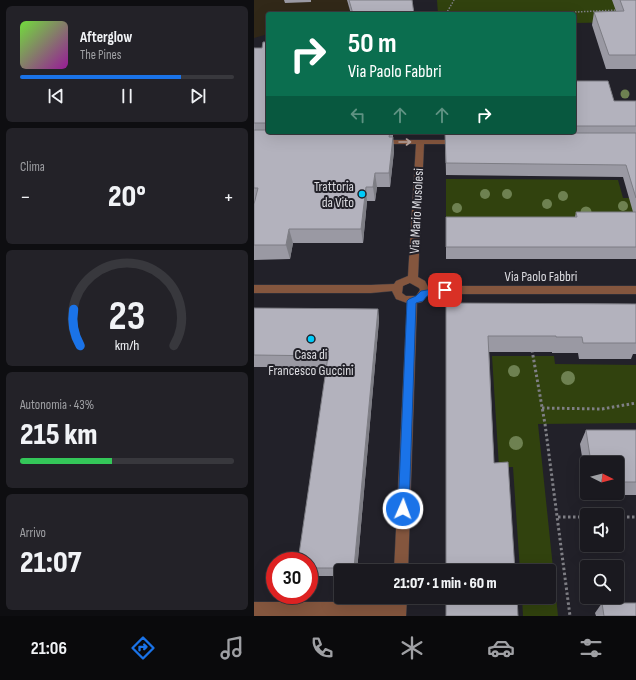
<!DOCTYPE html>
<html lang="it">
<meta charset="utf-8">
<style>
body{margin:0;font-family:"Sofia Sans Condensed",sans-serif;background:#232228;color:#f1f3f6;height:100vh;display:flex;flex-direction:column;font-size:15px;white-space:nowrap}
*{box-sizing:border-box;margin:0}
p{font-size:13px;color:#9fa0a4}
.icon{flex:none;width:22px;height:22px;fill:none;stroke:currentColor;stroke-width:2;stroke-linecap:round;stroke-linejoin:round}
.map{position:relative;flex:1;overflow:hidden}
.panel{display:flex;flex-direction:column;gap:6px;padding:6px;background:#0e0e11;width:254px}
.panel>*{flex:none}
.top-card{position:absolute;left:12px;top:12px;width:310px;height:122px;border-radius:4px;box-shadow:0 4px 16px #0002,0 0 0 1px #38383d;background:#0b6e4f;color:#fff;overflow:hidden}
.needle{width:26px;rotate:96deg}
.fabs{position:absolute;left:326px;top:456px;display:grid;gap:8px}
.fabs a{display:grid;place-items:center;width:44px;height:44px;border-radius:4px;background:#1a191f;box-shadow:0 4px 16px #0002,0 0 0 1px #38383d;font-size:20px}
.speed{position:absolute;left:12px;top:552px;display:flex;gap:8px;font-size:20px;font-weight:700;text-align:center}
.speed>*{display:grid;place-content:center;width:52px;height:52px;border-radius:50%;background:#1a191f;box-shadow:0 4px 16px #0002,0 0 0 1px #38383d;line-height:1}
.speed .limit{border:6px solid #d22;background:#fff;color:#111}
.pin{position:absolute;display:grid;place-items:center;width:34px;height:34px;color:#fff;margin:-17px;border-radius:8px;box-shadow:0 2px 6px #0006}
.me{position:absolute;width:44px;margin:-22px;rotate:2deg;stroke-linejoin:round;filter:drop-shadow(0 0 3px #0008)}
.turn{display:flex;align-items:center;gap:14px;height:84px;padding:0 16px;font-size:18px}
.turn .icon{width:52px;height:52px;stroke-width:2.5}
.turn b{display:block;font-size:28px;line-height:34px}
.lanes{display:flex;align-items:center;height:38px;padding:0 16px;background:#0003;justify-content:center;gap:20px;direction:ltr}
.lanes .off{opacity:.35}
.big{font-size:30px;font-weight:800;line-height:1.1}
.panel .card{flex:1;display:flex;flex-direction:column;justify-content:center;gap:6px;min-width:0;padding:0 14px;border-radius:6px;background:#232228}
.panel .dial{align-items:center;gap:0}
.dial svg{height:104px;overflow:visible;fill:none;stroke:#38383d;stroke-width:7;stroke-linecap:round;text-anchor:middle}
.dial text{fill:#f1f3f6;stroke:none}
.song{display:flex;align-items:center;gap:12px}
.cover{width:48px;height:48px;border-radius:6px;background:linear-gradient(135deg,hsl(100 70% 55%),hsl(300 70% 35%))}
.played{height:4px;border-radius:2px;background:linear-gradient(90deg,#1a73e8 75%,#38383d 75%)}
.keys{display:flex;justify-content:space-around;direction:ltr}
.heat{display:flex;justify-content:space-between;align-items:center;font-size:22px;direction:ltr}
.charge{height:6px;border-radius:3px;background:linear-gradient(90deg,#34c759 43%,#38383d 0)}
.trip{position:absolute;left:80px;top:564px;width:222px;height:40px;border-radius:4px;background:#1a191f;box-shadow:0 4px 16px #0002,0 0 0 1px #38383d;font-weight:800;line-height:40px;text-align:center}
.dock{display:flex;height:64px;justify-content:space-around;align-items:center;background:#0a0a0c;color:#9fa0a4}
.dock .icon{width:28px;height:28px}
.dock .active{color:#1a73e8}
.dock b{font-size:18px;color:#f1f3f6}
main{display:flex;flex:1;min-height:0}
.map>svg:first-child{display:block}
.education{fill:#312818}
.green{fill:#31420e}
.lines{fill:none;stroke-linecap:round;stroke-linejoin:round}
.minor-casing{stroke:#3c3b43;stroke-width:1}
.path-far2{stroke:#7f7f85;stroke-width:1.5;stroke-dasharray:1.5 1.5;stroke-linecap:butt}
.path-far1{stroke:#7f7f85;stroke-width:2.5;stroke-dasharray:2 2;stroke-linecap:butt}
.path{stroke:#7f7f85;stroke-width:3;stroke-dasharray:2.5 2.5;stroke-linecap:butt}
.minor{fill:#84563e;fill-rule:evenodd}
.tree{fill:#6e8151}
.wall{fill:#9a99a3}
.shaded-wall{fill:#7d7d84}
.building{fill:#b3b2bd;stroke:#7d7d84}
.oneway{stroke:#b9a6a0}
.route{fill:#1a73e8;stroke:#114b97}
.poi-dot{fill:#00cbf9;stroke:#222129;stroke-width:1.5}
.labels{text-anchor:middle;stroke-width:4;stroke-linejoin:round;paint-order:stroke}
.poi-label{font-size:14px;fill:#dcdce1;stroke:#222129;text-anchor:end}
.street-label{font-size:14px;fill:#dcdce1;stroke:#222129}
</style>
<main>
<section class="panel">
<div class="card">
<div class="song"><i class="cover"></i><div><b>Afterglow</b><p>The Pines</p></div></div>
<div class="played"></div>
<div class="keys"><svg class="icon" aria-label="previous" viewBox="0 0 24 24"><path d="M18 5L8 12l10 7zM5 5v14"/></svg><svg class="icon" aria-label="pause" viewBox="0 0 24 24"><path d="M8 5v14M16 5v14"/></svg><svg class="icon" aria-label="next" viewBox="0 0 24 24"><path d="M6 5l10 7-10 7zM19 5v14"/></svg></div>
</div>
<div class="card"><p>Clima</p>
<div class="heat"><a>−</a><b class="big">20°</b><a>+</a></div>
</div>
<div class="card dial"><svg viewBox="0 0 100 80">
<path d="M14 69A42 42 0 1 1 86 69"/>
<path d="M14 69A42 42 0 0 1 9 41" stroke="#1a73e8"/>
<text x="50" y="56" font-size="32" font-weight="700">23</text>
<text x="50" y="72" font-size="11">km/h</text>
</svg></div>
<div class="card"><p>Autonomia · 43%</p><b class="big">215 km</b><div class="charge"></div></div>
<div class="card"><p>Arrivo</p><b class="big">21:07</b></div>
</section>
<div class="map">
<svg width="382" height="616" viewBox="0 0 382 616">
<rect width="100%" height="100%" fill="#222129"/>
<polygon class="education" points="0,0 94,0 96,12 89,14 14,14 14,34 0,38"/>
<g class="green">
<polygon points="183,0 373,0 382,22 320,23 320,14 184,14"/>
<polygon points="192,179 364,180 369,198 382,198 382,223 192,223"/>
<polygon points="238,356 300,356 301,364 382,365 382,423 284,424 304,616 269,616 268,597 295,597 295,571 266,571 259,467 245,467"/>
</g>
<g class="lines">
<g class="minor-casing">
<g id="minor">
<path d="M 123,140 L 204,140 L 208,142 L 204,144 L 170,144 L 164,277 L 171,281 L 175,289 L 191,286 L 382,286 L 382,294 L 191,294 L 172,296 L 168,302 L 163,303 L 154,571 L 140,571 L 153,303 L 142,299 L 138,291 L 117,293 L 0,293 L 0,285 L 117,285 L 140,284 L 142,281 L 154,276 L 162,144 L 123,144 ZM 156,283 L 165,288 L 166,290 L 162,296 L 152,296 L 148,293 L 149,286 Z"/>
<polygon points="139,597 153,597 152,616 0,616 0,602 139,602"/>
</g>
</g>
<g class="path-far2">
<polyline points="192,14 200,0"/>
<polyline points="279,14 364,10"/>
</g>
<polyline class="path-far1" points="278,348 279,351"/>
<g class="path">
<polyline points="278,350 291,424 316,616"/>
<polyline points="288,408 348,409 382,403"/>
<polyline points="304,517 333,517"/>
<polyline points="363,517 382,517"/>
</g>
<use href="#minor" class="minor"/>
</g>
<g class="tree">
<circle cx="371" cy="94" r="4.5"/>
<circle cx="231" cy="194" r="5"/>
<circle cx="253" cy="194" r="5"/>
<circle cx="309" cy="196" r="5"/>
<circle cx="293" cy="204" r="5"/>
<circle cx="369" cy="206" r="5"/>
<circle cx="203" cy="208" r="5"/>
<circle cx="332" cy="212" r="5.5"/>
<circle cx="260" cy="371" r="6"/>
<circle cx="314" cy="378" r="7"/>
<circle cx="262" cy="443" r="7"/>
</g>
<g class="wall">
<polygon points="30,0 57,0 57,2 31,3"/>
<polygon points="93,0 158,0 160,14 97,14"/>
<polygon points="358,0 382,0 382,69 352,69 338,25 340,12 362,11"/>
<polygon points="14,42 14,132 139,132 139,137 140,151 136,187 123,187 121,201 113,201 109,243 39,243 36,259 0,260 0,48 8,48"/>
<polygon points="320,81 360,101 382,101 382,259 192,259 192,217 321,217 322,212 379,212 369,177 192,175 191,132 320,132"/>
<polygon points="192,303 382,304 382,354 379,354 377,359 325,359 324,353 298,353 298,352 235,352 240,463 261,571"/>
<polygon points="0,308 124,309 125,320 103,571 87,571 87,576 55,576 55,561 73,367 0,367"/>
<polygon points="332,430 382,430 382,495 334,495 334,493 363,493 363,463 333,463 333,488 326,444"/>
<polygon points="348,603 382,616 342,616 341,613"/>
</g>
<g class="shaded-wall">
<polygon points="139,137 140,151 136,187 135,173"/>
<polygon points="121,173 123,187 121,201 119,187"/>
<polygon points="112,187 113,201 109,243 107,229"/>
<polygon points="35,229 39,243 36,259 32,245"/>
<polygon points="124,309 125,320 103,571 101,571 100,568"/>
</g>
<g class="building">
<polygon points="95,0 158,0 160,14 99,14"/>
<polygon points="366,0 382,0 382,55 355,55 340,12 370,11"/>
<polygon points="9,42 14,42 14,123 0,123 0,48 8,48"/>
<polygon points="320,81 354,81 360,101 382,101 382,126 320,126"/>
<polygon points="0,130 14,130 14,132 136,132 135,137 139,137 135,173 121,173 119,187 112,187 107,229 35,229 32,245 0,245 0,204 4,188 0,188"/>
<polygon points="191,133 382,133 382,198 372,165 192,163"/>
<polygon points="322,212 382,212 382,247 192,247 192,217 323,217"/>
<polygon points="192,303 382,304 382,343 329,343 328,337 302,337 302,336 234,336 240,463 254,462 261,571 192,571"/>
<polygon points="0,308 124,309 100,568 55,568 55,561 44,561 74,356 0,355"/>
<polygon points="332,430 382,430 382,482 363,482 363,463 337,463"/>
<polygon points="192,597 263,597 264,616 192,616"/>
<polygon points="348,603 382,603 382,616 350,616"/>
</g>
<defs><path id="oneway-shaft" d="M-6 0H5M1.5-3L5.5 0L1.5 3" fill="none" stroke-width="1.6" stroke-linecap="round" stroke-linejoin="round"/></defs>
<use class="oneway" href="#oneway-shaft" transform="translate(151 142)"/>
<polygon class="route" points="191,287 196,290 194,292 173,296 169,301 162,303 155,509 153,513 149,515 145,513 144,509 153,301 155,299 162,296 167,291"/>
<g class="poi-dot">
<circle cx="108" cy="194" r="4"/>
<circle cx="57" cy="339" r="4"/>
</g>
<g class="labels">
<g class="poi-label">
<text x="100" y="191">Trattoria<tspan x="100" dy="16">da Vito</tspan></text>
<text x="57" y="359" text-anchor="middle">Casa di<tspan x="57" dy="16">Francesco Guccini</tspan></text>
</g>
<g class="street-label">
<text transform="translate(162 211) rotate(-87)" y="5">Via Mario Musolesi</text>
<text x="287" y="281">Via Paolo Fabbri</text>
</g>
</g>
</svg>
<div class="fabs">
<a><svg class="needle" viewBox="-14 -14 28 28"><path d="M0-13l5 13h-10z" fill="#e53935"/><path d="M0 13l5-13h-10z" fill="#9fa0a4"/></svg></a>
<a><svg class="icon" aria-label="sound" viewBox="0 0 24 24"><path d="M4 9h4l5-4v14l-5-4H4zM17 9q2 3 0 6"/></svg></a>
<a><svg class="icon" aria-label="search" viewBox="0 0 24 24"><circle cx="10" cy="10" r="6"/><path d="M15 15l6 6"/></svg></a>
</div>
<div class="speed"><div class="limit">30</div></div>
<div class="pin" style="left:191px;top:290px;background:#d93025"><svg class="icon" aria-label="arrive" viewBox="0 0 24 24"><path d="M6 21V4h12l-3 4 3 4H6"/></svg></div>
<svg class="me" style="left:149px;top:509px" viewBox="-20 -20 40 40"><circle r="17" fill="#1a73e8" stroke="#fff" stroke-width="3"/><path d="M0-11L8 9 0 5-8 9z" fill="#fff"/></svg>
<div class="trip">21:07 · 1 min · 60 m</div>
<div class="top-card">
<div class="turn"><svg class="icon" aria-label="right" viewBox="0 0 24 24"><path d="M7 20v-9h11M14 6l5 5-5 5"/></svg><div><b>50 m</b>Via Paolo Fabbri</div></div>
<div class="lanes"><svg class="icon off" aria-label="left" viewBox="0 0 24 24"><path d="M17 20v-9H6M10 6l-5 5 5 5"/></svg><svg class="icon off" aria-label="ahead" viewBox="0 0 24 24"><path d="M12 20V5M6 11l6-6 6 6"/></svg><svg class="icon off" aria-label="ahead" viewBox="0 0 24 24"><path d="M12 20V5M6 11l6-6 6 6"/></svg><svg class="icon" aria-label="right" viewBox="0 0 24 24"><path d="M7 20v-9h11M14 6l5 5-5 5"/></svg></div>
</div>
</div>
</main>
<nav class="dock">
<b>21:06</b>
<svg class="icon active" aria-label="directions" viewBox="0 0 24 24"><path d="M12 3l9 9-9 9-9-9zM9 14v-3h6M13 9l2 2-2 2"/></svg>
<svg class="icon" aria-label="music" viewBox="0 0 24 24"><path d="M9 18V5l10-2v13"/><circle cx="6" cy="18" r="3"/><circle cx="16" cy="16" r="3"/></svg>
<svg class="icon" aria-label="phone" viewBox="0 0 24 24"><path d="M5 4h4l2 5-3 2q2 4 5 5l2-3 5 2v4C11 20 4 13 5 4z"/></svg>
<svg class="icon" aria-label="climate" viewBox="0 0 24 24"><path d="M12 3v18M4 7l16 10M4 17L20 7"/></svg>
<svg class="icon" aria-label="car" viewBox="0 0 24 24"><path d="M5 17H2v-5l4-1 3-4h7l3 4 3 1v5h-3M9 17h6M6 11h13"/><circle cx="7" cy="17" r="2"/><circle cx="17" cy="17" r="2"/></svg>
<svg class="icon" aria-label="filters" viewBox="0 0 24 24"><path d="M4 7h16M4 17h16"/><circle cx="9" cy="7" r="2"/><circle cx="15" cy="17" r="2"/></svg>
</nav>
